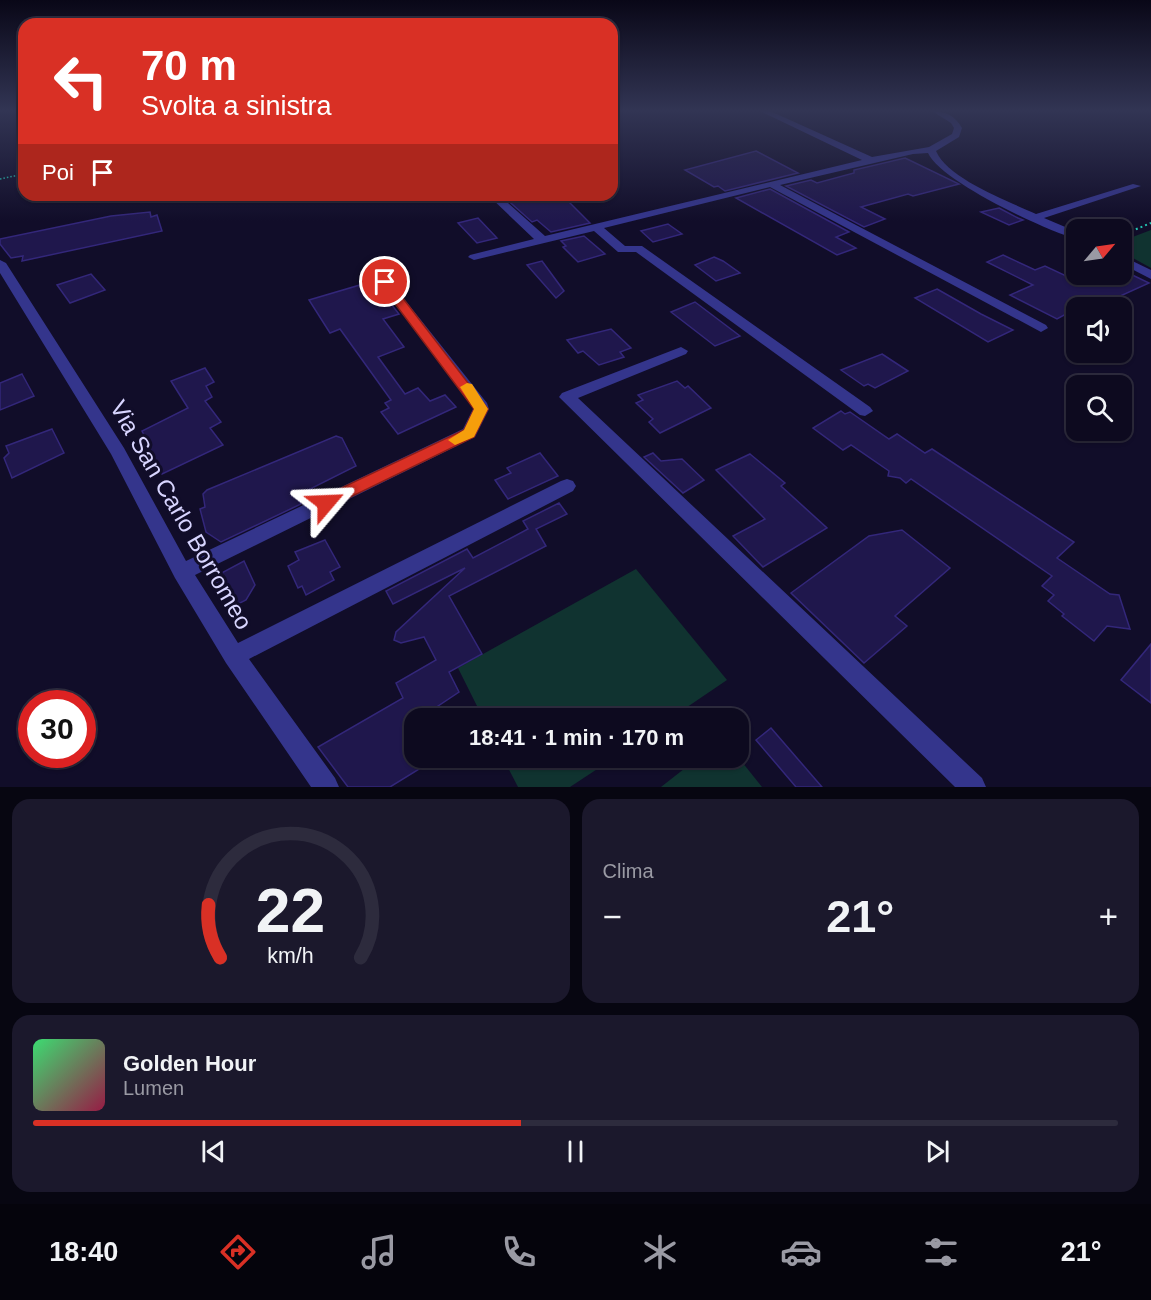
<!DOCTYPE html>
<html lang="it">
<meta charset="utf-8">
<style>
body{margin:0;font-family:Arial,sans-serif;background:#1b182c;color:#f1f3f6;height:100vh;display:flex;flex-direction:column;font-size:22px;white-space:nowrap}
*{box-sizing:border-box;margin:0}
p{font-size:20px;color:#9a9aa4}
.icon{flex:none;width:33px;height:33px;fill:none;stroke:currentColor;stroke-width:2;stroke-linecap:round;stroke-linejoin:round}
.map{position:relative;height:787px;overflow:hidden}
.details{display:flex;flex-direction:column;gap:12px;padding:12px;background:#070611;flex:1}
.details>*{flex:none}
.guide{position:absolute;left:18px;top:18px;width:600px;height:183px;border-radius:18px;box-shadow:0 2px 4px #0004,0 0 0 2px #2d2b3d;background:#d93025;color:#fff;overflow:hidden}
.needle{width:39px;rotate:61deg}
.fabs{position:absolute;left:1066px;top:219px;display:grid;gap:12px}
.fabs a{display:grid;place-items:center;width:66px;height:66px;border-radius:12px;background:#0d0a1f;box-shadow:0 2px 4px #0004,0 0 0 2px #2d2b3d;font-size:30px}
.speed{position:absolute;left:18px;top:690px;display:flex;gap:12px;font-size:30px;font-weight:700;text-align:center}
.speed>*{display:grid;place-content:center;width:78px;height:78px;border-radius:50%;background:#0d0a1f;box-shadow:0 2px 4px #0004,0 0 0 2px #2d2b3d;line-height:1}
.speed .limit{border:9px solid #d22;background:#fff;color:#111}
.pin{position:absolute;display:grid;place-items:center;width:51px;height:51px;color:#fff;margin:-26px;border:3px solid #fff;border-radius:50%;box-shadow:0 2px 6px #0007}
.me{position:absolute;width:66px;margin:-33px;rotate:64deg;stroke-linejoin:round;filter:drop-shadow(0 0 4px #0008)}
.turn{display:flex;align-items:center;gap:21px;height:126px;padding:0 24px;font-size:27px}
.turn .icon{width:78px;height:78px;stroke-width:2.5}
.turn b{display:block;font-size:42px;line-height:51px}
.then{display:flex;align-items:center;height:57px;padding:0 24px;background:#0003;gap:12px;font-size:22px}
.big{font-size:45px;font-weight:600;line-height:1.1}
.details .widget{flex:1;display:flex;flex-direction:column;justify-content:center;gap:9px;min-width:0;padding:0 21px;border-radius:18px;background:#1b182c}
.details .dial{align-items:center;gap:0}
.dial svg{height:156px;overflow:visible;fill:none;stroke:#2d2b3d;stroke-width:7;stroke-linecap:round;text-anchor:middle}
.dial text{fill:#f1f3f6;stroke:none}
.song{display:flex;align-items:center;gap:18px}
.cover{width:72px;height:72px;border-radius:9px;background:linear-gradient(135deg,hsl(140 70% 55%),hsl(340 70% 35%))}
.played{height:6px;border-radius:3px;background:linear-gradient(90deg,#d93025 45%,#2d2b3d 45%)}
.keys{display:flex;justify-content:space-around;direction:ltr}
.heat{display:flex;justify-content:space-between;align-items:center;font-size:33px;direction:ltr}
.details .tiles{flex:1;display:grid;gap:12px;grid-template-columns:1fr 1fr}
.widget:last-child{grid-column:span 2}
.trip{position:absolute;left:404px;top:708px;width:345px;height:60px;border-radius:18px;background:#0d0a1f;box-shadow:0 2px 4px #0004,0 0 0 2px #2d2b3d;font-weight:600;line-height:60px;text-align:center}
.menu{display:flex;height:96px;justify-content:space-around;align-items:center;background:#05040c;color:#9a9aa4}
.menu .icon{width:42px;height:42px}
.menu .active{color:#d93025}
.menu b{font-size:27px;color:#f1f3f6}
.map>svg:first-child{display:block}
.green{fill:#103330}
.building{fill:#1f174c;stroke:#33277a;stroke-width:1.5}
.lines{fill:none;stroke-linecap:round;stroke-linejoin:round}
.path-far1{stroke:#23c5b2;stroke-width:1.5;stroke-dasharray:1.5 2;stroke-linecap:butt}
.path{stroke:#23c5b2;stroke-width:2;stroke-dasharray:2 3;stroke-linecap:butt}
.street{fill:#34358c;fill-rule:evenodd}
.route{fill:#d93025;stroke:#8d1f18;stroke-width:1.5}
.slow{fill:#f59e0b}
.labels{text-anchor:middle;stroke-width:6;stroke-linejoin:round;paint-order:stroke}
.near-street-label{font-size:24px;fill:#d8d5ff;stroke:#110d29}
</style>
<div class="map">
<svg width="1151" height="787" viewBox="0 0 1151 787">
<rect width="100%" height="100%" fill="#110d29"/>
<g class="green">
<polygon points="1151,230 1151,268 1122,252 1122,241"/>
<polygon points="636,569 727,680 671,718 483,718 458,668"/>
<polygon points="738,757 762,787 661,787 698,758"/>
<polygon points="503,758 614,758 570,787 518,787"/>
</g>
<g class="building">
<polygon points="756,151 798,173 725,191 718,186 714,187 685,170"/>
<polygon points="905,158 959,184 913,196 908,194 861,207 885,219 864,227 786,186 811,180 817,183 854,173 854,170"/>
<polygon points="770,189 849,232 836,237 856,248 837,255 736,198"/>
<polygon points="502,195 562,195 590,223 551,232 537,220 532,222"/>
<polygon points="999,208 1018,218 1023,220 1009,225 981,212"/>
<polygon points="150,212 151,217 157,215 162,231 22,261 23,256 11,258 0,244 0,239 111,216"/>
<polygon points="478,218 497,238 477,243 458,223"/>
<polygon points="668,224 682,234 653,242 641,231"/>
<polygon points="584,236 605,254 578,262 563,247 566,246 561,241"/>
<polygon points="1003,255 1035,270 1045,266 1083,284 1108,274 1122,274 1122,270 1149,283 1094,308 1085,305 1077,308 1057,319 1010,295 1033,285 987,262"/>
<polygon points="714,257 723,261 740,273 716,281 695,265"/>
<polygon points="542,261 564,291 556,298 527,265"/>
<polygon points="91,274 105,290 70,303 57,285"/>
<polygon points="360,285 366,294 380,290 399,314 383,319 404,347 378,357 405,394 418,388 430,401 445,395 456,407 398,434 381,412 389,408 385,403 391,400 340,329 330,333 309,300"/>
<polygon points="937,289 981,314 1013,330 988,342 915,298"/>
<polygon points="695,302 740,336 715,346 671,312"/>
<polygon points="611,329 631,348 620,352 624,357 599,365 583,351 578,353 567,340"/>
<polygon points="882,354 908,371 875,388 868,384 864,386 841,370"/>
<polygon points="205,368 214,382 206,386 212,397 205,401 221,422 210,428 223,445 162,474 146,447 149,445 142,431 188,408 171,381"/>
<polygon points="22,374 34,396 0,410 0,383"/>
<polygon points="677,381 685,388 688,386 711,408 660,433 649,422 653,419 636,403 643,400 638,395"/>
<polygon points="841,411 845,414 850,412 889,439 897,434 925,453 932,449 1074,542 1057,558 1110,594 1119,595 1130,629 1107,626 1094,641 1062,616 1064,614 1048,601 1054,595 1042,586 1052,576 911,479 906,483 900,478 888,476 889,471 851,445 843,450 813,428"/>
<polygon points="52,429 64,453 12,478 4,458 9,453 6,446"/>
<polygon points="336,436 342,438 356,466 296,496 301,504 221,542 206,532 200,509 205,507 203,494 207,490"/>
<polygon points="540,453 558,476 508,499 495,480 511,473 507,468"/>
<polygon points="653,453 661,461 682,459 704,480 683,493 644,457"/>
<polygon points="750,454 785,483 781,486 827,528 763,567 733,536 765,519 716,470"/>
<polygon points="559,503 567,514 536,529 546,546 449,596 482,654 449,672 459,692 420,718 414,718 414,758 437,758 390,787 348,787 318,747 403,698 396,683 436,660 424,637 401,643 394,640 396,632 465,568 393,604 386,591 467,549 473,558 528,529 523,521"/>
<polygon points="902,530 950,568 895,616 907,626 864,663 791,593 869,536"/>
<polygon points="325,540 340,567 330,572 334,580 306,595 302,586 298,588 288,566 299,560 295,552"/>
<polygon points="244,561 255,585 246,600 230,608 214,577"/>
<polygon points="1151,644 1151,703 1121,680"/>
<polygon points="771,728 822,787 796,787 756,740"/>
</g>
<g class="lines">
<polyline class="path-far1" points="0,179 24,174"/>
<polyline class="path" points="1122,235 1151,223"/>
<g class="street">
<path d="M 760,111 L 770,111 L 872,157 L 929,147 L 952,134 L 954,128 L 951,123 L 932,111 C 946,111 955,116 962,128 L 959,137 L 936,151 C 948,179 1008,201 1036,214 L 1133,184 L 1141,186 L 1044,218 L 1077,232 L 1077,239 C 1046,231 940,181 928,153 L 913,154 L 780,185 L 1046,325 L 1048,328 L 1041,332 L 770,187 L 604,228 L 625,246 L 642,246 L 870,407 L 873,411 L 865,416 L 860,415 L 636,252 L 618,252 L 594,231 L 474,260 L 468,257 L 470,255 L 534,239 L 488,195 L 499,195 L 545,236 L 862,160 Z"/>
<polygon points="1122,256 1151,270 1151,279 1122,264"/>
<polygon points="0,260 6,263 124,448 186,561 463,429 473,409 472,404 381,286 381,280 389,280 487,403 489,409 475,437 195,575 238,643 561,481 567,479 573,481 576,486 573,491 249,659 335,778 339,787 311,787 226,663 175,578 111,454 0,273"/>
<polygon points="681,347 688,351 686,354 578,398 982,778 986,787 955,787 559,397 562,393"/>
</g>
</g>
<linearGradient id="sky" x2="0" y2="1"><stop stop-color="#090717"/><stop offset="0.5" stop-color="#323554"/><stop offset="1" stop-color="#323554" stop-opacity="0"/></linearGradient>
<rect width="1151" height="221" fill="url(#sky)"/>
<polygon class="route" points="381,280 389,280 488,409 474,437 326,509 320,507 318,503 320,498 464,430 474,409 381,285"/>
<polygon class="slow" points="467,383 472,384 488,409 474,437 455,445 448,440 464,430 474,409 460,387"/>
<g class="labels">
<g class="near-street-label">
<text transform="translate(181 515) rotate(60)" y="8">Via San Carlo Borromeo</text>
</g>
</g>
</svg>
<div class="fabs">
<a><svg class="needle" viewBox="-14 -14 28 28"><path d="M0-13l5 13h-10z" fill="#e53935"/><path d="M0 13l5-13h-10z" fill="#9a9aa4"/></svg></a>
<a><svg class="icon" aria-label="sound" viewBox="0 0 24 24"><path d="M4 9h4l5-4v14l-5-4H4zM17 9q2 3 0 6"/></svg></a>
<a><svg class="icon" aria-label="search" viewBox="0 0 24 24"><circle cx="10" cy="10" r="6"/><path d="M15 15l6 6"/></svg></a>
</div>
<div class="speed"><div class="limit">30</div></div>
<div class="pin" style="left:385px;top:282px;background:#d93025"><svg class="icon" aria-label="arrive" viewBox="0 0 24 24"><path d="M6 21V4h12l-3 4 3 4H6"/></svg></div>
<svg class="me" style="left:326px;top:503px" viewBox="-20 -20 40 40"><path d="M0-17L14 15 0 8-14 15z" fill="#d93025" stroke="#fff" stroke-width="4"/></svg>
<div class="trip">18:41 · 1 min · 170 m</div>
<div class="guide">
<div class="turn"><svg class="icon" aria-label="left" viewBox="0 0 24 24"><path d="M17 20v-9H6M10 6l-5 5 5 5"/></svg><div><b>70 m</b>Svolta a sinistra</div></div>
<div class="then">Poi<svg class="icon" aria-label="arrive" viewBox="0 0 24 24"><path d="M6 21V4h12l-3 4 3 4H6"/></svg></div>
</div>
</div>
<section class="details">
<div class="tiles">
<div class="widget dial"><svg viewBox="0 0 100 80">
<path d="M14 69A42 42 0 1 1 86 69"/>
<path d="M14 69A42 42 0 0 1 8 42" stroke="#d93025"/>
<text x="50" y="56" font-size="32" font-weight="700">22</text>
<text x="50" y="72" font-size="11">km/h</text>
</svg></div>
<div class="widget"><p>Clima</p>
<div class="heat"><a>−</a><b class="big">21°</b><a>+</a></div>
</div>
<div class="widget">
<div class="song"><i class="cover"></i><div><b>Golden Hour</b><p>Lumen</p></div></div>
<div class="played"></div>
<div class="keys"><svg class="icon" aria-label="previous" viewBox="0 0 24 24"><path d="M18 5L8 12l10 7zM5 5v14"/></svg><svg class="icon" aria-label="pause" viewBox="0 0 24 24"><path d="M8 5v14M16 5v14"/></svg><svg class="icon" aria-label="next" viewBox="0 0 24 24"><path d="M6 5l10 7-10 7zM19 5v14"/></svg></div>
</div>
</div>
</section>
<nav class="menu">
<b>18:40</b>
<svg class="icon active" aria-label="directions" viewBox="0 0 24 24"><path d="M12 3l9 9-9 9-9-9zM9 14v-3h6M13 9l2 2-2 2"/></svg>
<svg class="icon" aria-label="music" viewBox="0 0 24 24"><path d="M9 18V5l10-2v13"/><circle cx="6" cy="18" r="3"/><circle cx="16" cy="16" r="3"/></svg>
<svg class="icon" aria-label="phone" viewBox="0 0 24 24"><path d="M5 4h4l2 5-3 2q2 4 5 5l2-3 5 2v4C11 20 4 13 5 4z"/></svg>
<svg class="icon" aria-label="climate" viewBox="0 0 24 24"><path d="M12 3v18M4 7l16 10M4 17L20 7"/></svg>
<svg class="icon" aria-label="car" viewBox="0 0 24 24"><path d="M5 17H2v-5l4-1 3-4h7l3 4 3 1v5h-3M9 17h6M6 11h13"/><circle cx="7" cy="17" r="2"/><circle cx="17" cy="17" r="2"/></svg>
<svg class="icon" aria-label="filters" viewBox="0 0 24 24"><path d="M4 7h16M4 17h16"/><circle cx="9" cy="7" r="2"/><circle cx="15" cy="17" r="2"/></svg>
<b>21°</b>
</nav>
